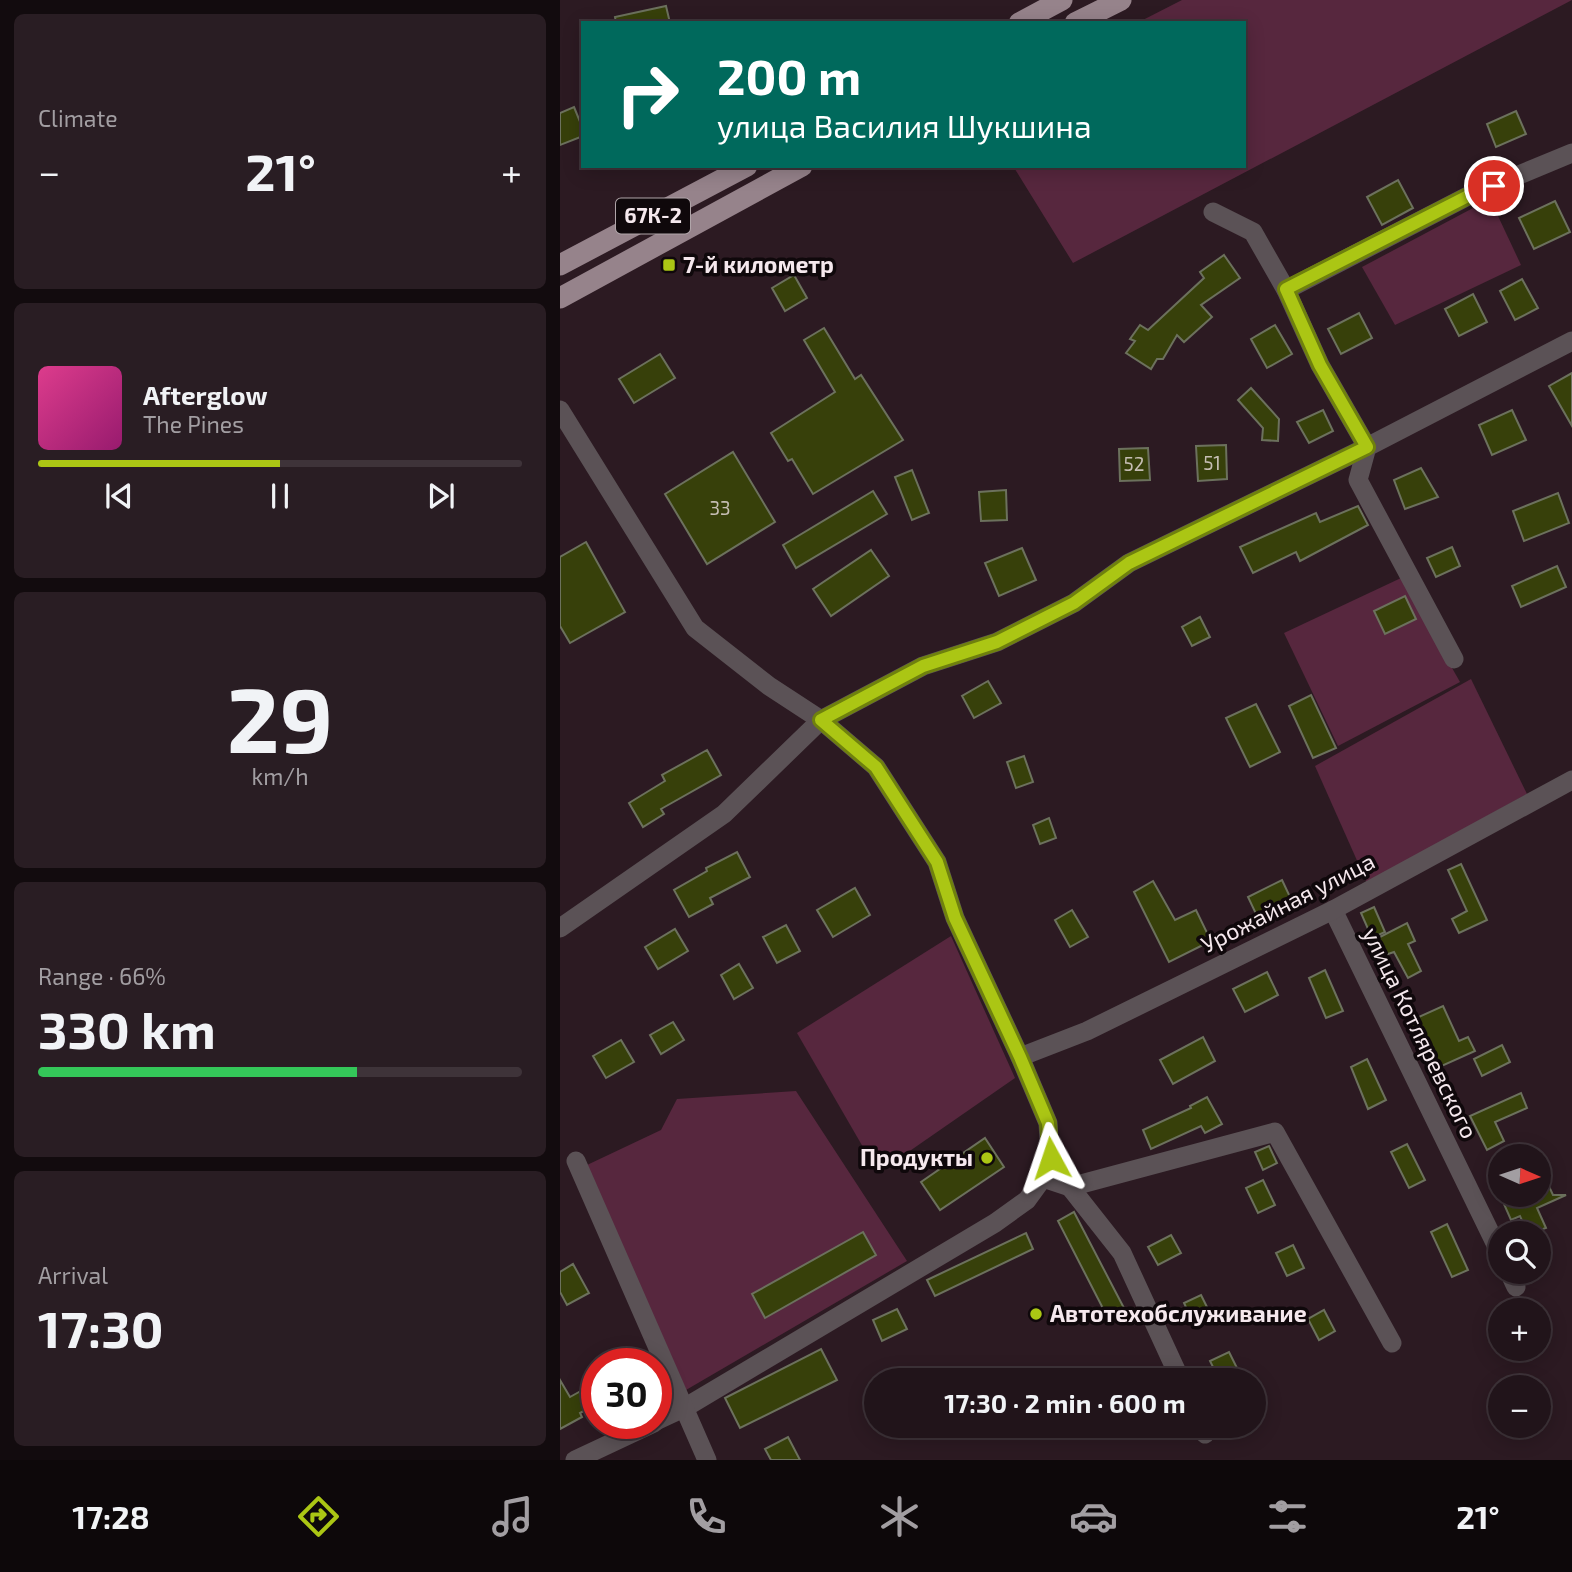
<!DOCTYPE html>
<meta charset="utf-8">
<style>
body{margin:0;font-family:"Exo 2",sans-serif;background:#291d23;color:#f1f3f6;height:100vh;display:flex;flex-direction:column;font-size:26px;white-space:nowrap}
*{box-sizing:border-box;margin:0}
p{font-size:23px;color:#a29ea2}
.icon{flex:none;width:38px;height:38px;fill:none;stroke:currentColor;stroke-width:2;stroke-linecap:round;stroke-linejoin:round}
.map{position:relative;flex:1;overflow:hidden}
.sheet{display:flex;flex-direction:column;gap:14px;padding:14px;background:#120b0e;width:560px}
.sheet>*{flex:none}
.guide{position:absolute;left:21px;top:21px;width:665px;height:147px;border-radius:0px;box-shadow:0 4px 18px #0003,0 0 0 2px #3e3339;background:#00695c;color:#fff;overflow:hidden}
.needle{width:46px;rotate:93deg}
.controls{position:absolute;left:928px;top:1144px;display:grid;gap:14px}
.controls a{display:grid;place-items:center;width:63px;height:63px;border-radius:50%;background:#21141a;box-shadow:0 4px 18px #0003,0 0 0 2px #3e3339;font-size:35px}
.speed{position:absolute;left:21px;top:1348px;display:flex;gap:14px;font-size:35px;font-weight:700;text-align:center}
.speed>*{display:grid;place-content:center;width:91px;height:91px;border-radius:50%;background:#21141a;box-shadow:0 4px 18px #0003,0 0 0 2px #3e3339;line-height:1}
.speed .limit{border:10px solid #d22;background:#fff;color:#111}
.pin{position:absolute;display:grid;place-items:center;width:60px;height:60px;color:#fff;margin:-30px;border:4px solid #fff;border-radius:50%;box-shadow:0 2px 7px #0007}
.me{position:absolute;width:77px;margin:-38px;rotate:355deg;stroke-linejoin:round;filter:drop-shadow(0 0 5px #0008)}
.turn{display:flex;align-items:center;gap:24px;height:147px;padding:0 21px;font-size:32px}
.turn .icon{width:91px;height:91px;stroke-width:2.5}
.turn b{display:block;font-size:49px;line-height:60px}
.big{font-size:52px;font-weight:700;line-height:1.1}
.sheet .widget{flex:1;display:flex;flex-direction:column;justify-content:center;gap:10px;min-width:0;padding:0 24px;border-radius:10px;background:#291d23}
.sheet .dial{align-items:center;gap:0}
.dial b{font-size:91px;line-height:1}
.song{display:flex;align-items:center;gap:21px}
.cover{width:84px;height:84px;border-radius:10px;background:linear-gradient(135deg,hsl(330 70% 55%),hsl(320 70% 35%))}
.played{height:7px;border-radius:4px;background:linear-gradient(90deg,#abc614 50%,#3e3339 50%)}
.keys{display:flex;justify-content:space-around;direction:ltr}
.heat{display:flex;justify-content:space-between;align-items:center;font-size:38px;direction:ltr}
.charge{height:10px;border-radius:5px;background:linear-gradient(90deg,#34c759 66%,#3e3339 0)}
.trip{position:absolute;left:304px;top:1368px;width:402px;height:70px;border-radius:35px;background:#21141a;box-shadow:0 4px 18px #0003,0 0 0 2px #3e3339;font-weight:700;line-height:70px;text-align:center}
.tab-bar{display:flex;height:112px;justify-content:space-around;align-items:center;background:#0d080a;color:#a29ea2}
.tab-bar .icon{width:49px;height:49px}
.tab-bar .selected{color:#abc614}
.tab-bar b{font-size:32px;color:#f1f3f6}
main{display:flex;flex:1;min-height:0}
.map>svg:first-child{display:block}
.green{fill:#57273e}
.building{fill:#37400a;stroke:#6c715d;stroke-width:2}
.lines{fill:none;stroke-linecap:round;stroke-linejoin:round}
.street{stroke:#5b5256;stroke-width:19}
.primary{stroke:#96838b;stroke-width:21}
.route-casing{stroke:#6f810d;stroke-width:18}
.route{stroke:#abc614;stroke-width:12}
.poi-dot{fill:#abc614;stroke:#0f080b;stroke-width:2.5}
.labels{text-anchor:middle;stroke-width:7;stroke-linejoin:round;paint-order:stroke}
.number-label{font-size:19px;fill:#c6beb4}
.shield{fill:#0f080b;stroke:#b0a5a9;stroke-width:2}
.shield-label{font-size:21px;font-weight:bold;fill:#f5e8ed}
.poi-label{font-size:23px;font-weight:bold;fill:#f5e8ed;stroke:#0f080b;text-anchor:start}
.street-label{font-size:23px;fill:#f5e8ed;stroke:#0f080b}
</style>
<main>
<section class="sheet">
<div class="widget"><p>Climate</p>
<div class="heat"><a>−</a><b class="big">21°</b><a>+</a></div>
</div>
<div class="widget">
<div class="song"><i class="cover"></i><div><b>Afterglow</b><p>The Pines</p></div></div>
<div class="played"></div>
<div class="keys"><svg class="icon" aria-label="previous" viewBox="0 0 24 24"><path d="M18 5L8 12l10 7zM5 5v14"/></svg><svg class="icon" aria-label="pause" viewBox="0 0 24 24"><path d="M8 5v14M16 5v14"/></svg><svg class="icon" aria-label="next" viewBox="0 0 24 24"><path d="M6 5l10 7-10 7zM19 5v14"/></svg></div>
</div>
<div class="widget dial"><b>29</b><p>km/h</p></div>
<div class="widget"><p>Range · 66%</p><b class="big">330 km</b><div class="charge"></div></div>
<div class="widget"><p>Arrival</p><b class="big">17:30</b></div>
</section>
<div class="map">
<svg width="1012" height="1460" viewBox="0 0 1012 1460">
<rect width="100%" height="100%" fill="#2c1a22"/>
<g class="green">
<polygon points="622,0 1012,0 513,263 453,166 684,166 684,23 577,23"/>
<polygon points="930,199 961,265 835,325 802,267"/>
<polygon points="841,578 900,682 778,746 724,633"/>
<polygon points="911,679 967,794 807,883 755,766"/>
<polygon points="391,936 455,1078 318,1173 237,1033"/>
<polygon points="236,1091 347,1261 126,1390 27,1165 101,1130 117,1099"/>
</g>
<g class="building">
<polygon points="106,6 110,23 56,23 55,17"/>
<polygon points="14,107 23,129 23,136 0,145 0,113"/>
<polygon points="956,111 966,134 936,147 927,124"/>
<polygon points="838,180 853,208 822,225 807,197"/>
<polygon points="995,201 1010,232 974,249 959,218"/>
<polygon points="664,255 680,278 641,305 652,317 624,342 617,335 603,359 597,359 591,369 566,353 575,341 570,339 580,325 588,330 644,278 640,272"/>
<polygon points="234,275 247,298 225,311 212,288"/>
<polygon points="962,279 978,308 955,320 940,291"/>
<polygon points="913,294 927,322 899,336 885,309"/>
<polygon points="799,313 812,338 781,354 768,329"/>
<polygon points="715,325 732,354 707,368 691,339"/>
<polygon points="264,328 295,379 301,375 343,440 253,494 232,459 228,461 211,433 275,392 244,340"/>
<polygon points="100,354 115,378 74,403 59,379"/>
<polygon points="1012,373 1012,426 989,386"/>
<polygon points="691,388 719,419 718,441 702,440 703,428 678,400"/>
<polygon points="763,410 773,431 749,443 737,422"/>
<polygon points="952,410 966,440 932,455 919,425"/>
<polygon points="666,445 667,479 638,481 636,446"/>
<polygon points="588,448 590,480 560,481 559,449"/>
<polygon points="173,452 215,522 147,564 105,494"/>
<polygon points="861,468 878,497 845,509 834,480"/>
<polygon points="352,470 369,513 352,520 335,477"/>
<polygon points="446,490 447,520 421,521 419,492"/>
<polygon points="313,491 327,514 236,568 223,545"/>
<polygon points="998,493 1009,523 964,541 953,511"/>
<polygon points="798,506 808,525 740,561 736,552 693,573 680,547 756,513 760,522"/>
<polygon points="26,542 65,612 10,643 0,626 0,557"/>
<polygon points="892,547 900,566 876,577 867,558"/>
<polygon points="462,548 476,580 439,596 425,563"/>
<polygon points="311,550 329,576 271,616 253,589"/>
<polygon points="997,566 1006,587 961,607 952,586"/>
<polygon points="845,596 856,619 825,634 814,611"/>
<polygon points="640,617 650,637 632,646 622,627"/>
<polygon points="428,681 441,703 414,718 402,696"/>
<polygon points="751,695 776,748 753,758 729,706"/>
<polygon points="696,704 720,752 690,767 666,718"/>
<polygon points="147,750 161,775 101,809 104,814 83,827 69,803 105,781 102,775"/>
<polygon points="464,756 473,782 456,788 447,762"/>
<polygon points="489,818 496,838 480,844 473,825"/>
<polygon points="177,852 190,877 150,898 153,904 129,917 114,890 147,871 146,868"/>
<polygon points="901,864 927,920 899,933 892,919 907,911 888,870"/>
<polygon points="722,880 731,899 697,916 688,897"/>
<polygon points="593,881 615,920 636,910 651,941 609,962 574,892"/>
<polygon points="295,888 310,915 273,937 257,910"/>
<polygon points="814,907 825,932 812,938 801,913"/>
<polygon points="512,910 528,937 510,947 495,920"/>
<polygon points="847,923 855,941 848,944 861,971 848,978 834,952 825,955 816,939"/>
<polygon points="226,925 240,951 217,963 203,937"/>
<polygon points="115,929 128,951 98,969 85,947"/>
<polygon points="179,964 193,988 174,999 161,975"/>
<polygon points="765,970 783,1011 766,1018 749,978"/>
<polygon points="707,972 718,995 685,1012 673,989"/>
<polygon points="883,1006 899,1041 908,1037 915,1051 875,1069 869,1051 864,1054 850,1021"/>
<polygon points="113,1022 124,1040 101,1054 90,1035"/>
<polygon points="643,1037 655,1061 613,1084 600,1060"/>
<polygon points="61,1040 74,1062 46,1078 33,1056"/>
<polygon points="942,1045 950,1062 922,1076 914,1059"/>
<polygon points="807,1059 826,1100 808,1109 791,1067"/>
<polygon points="961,1093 967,1108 935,1122 944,1141 927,1150 910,1116"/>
<polygon points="647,1097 662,1124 645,1133 641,1126 591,1149 583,1130 631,1108 630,1106"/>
<polygon points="425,1138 444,1167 380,1210 361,1182"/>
<polygon points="847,1144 865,1180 849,1188 831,1152"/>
<polygon points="709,1146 717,1163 703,1170 695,1152"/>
<polygon points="978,1163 993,1195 1006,1195 977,1208 986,1228 968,1234 960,1216 951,1220 940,1195 978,1195"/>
<polygon points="703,1180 715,1205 698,1213 686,1188"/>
<polygon points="514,1212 566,1312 550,1322 498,1221"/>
<polygon points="887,1224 908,1270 892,1277 871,1232"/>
<polygon points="303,1232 316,1255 205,1318 192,1294"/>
<polygon points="466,1233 473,1249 375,1296 367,1280"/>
<polygon points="611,1235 621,1253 598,1265 588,1247"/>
<polygon points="733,1245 744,1268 727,1276 716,1253"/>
<polygon points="13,1264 29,1293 7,1305 0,1292 0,1272"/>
<polygon points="641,1295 650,1313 633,1322 624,1303"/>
<polygon points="337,1309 347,1329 322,1341 313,1320"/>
<polygon points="764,1310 775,1331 759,1340 748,1319"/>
<polygon points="261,1349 277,1380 180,1428 165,1398"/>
<polygon points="669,1352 681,1376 672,1381 660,1381 650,1361"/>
<polygon points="0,1380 10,1397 37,1382 37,1404 20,1413 22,1417 0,1429"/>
<polygon points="228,1437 240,1460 211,1460 205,1449"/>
</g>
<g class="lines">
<g class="street">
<polyline points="653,212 693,232 726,290 760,365 807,447 798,480 894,659"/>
<polyline points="726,290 908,196 1012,153"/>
<polyline points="0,410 135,628 209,686 261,720 316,767 377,862 395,918 460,1057 488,1123 490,1158 483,1178 467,1200 435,1223 126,1407 96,1421"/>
<polyline points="773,910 940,1253"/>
<polyline points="0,928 164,814 261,720 363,666 437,642 514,603 569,563 807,447 1012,341"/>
<polyline points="460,1057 527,1031 773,910 1012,780"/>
<polyline points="16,1161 147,1460"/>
<polyline points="483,1178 510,1187 715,1132 832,1343"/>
<polyline points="510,1187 562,1253 621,1381"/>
<polyline points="949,1272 956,1287"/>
<polyline points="642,1426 645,1434"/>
<polyline points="15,1460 94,1423"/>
</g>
<g class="primary">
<polyline points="459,23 502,0"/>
<polyline points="515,23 561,0"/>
<polyline points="0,265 187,166"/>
<polyline points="0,298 242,166"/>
</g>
</g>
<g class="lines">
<g class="route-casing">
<polyline id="route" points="491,1158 488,1123 460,1057 395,918 377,862 316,767 261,720 363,666 437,642 514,603 569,563 807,447 760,365 726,289 908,196 934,186"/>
</g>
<use href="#route" class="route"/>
</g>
<g class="poi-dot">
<rect x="102" y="258" width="14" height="14" rx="3.5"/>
<circle cx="427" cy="1158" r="7"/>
<circle cx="476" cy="1314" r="7"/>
</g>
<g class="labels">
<g class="number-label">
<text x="652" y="470">51</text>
<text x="574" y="471">52</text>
<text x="160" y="515">33</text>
</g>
<rect class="shield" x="56" y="198.5" width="74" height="35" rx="5"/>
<g class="shield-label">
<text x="93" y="223">67К-2</text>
</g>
<g class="poi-label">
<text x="123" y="273">7-й километр</text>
<text x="413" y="1166" text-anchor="end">Продукты</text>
<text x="490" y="1322">Автотехобслуживание</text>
</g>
<g class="street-label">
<text transform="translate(728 903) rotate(-27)" y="8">Урожайная улица</text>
<text transform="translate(860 1033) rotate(64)" y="8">улица Котляревского</text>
</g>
</g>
</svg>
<div class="controls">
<a><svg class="needle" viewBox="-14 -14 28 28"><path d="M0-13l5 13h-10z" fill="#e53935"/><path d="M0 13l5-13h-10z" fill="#a29ea2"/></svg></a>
<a><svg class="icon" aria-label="search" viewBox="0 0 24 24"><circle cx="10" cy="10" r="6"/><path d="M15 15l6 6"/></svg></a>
<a>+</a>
<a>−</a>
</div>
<div class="speed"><div class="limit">30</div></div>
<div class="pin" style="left:934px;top:186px;background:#d93025"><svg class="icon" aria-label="arrive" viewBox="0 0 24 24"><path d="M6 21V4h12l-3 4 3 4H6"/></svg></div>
<svg class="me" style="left:491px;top:1158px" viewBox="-20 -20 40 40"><path d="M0-17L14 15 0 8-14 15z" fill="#abc614" stroke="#fff" stroke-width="4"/></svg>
<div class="trip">17:30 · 2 min · 600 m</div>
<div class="guide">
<div class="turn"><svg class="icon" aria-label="right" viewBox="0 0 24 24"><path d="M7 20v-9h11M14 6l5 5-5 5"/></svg><div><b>200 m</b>улица Василия Шукшина</div></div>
</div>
</div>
</main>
<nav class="tab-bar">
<b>17:28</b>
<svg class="icon selected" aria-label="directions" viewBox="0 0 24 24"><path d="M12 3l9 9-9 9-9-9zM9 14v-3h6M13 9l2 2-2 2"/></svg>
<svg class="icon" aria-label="music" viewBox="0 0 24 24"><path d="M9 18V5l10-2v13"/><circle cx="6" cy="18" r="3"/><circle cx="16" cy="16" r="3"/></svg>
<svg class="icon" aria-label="phone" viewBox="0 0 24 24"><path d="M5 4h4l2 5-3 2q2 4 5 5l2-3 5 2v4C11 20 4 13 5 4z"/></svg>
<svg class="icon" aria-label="climate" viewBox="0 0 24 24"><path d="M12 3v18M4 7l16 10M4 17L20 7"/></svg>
<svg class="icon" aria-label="car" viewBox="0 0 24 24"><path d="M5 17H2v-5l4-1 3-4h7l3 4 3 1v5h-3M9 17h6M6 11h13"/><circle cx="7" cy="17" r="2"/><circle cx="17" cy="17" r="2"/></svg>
<svg class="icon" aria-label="filters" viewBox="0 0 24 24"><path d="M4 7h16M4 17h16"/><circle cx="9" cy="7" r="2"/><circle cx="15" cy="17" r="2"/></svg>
<b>21°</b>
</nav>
